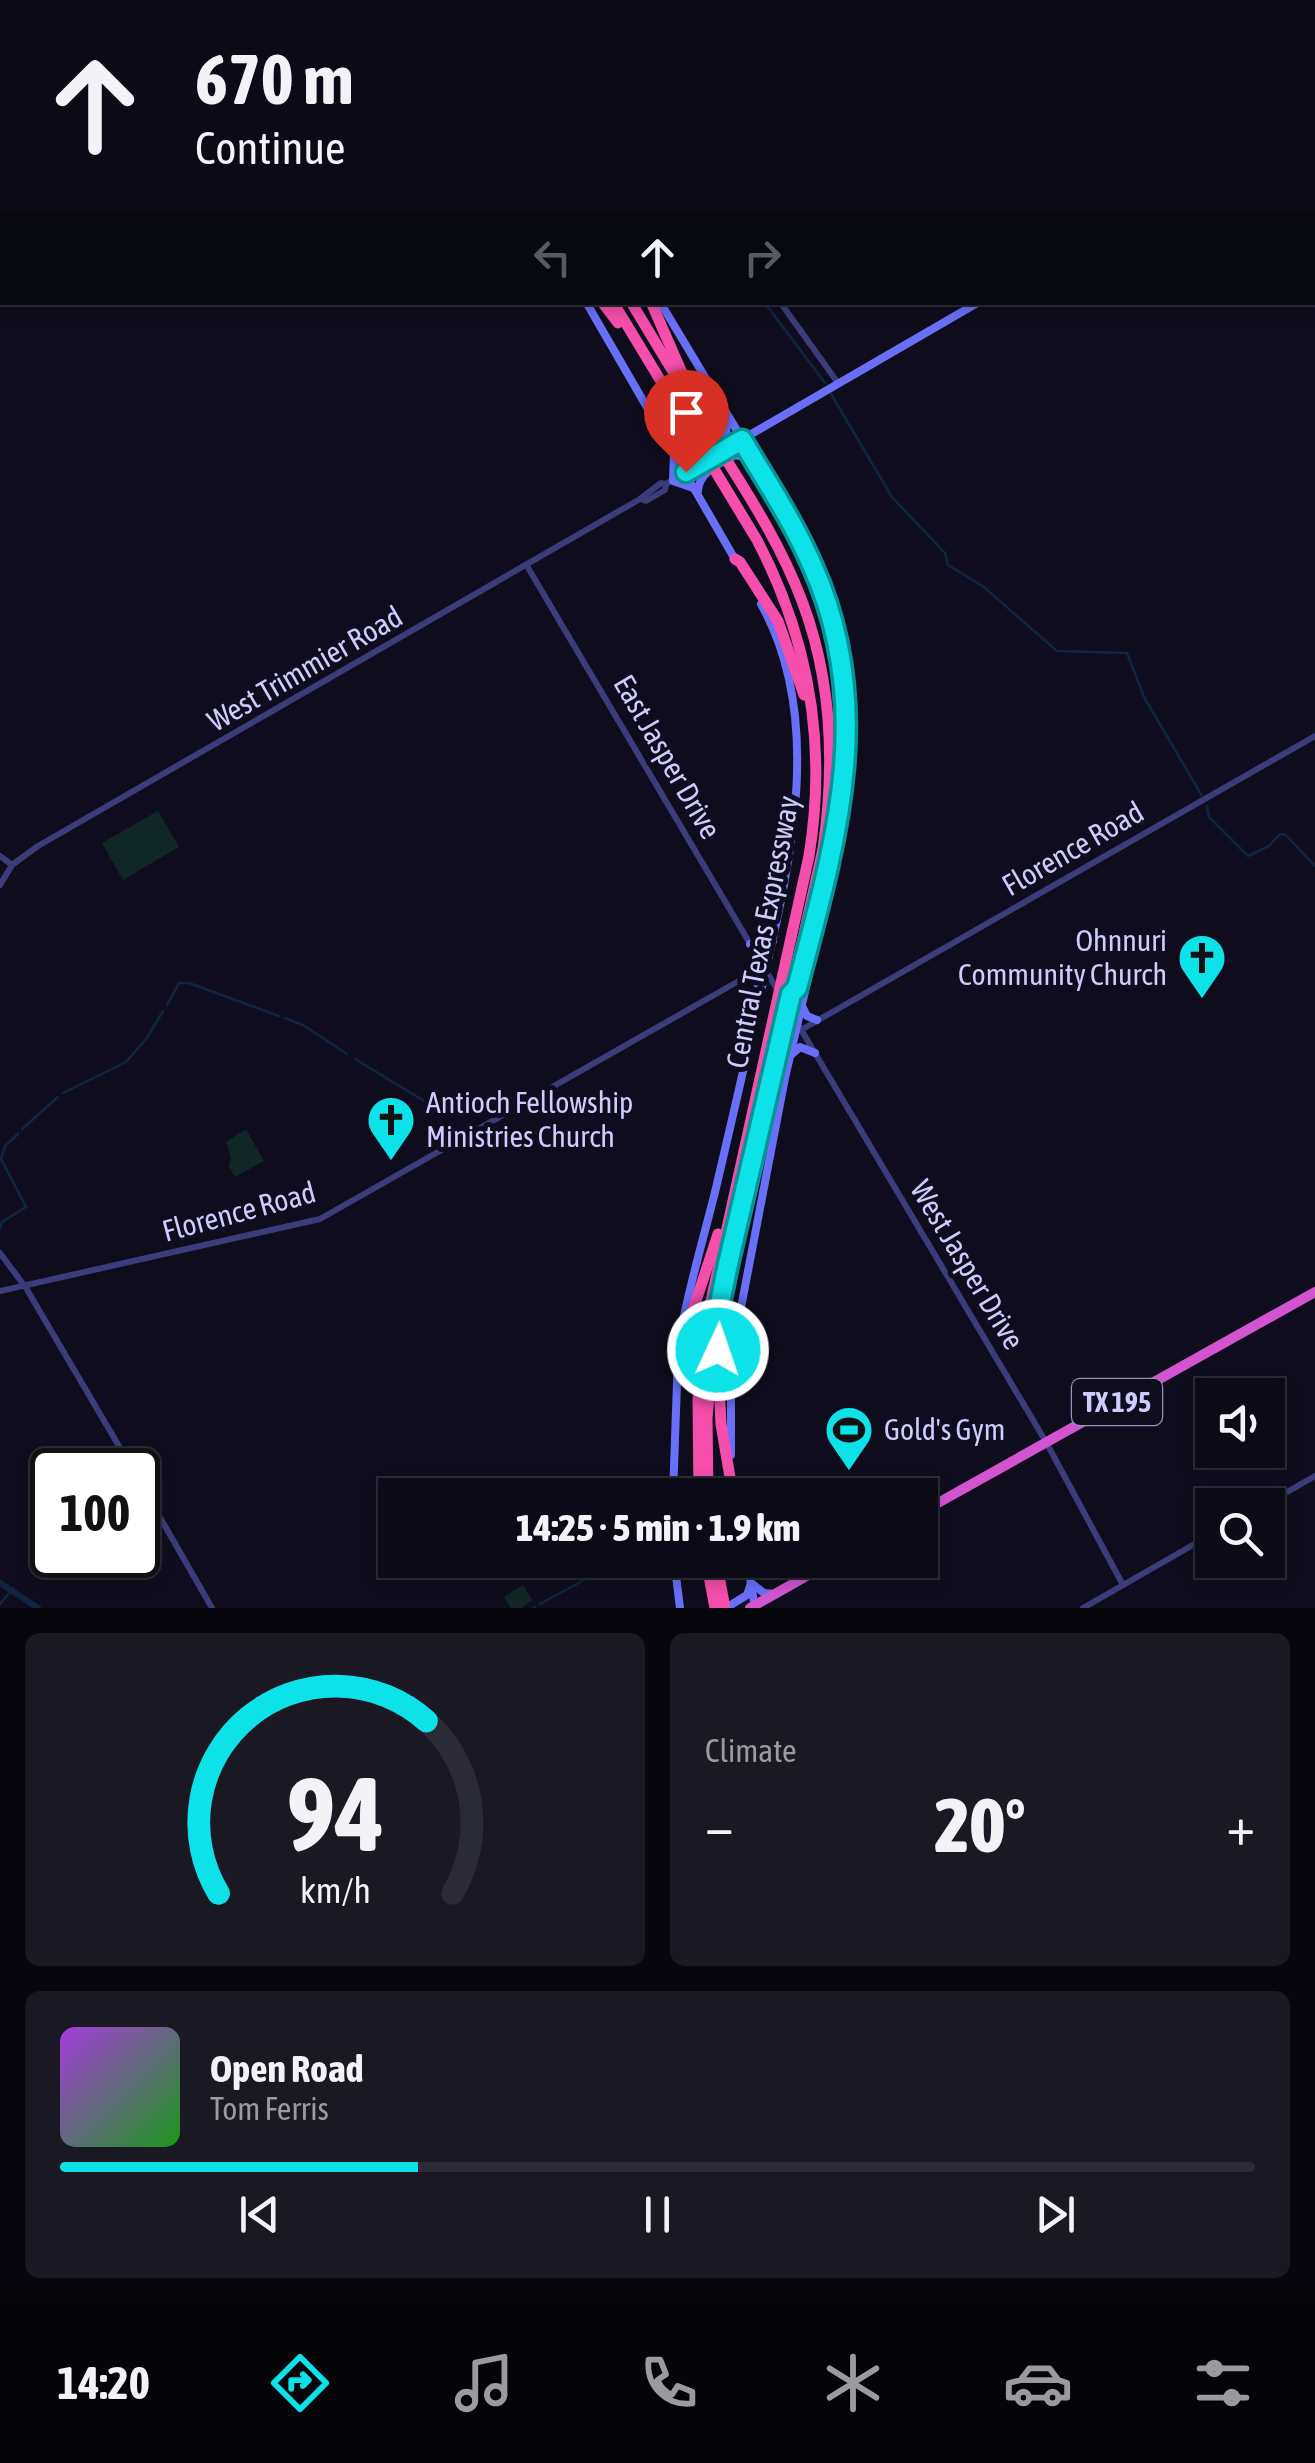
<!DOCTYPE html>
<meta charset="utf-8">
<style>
body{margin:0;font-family:"Asap Condensed",sans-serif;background:#191823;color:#f1f3f6;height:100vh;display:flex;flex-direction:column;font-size:38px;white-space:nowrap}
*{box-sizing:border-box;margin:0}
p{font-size:32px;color:#9a9aa1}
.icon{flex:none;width:55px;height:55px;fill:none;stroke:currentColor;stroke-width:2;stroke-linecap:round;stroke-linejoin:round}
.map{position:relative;height:1608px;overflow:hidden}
.sheet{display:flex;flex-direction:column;gap:25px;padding:25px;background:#06060c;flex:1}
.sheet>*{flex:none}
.guide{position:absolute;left:0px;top:0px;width:1315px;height:305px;box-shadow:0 5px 15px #0003,0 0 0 2px #2b2b35;background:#0b0a16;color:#f1f3f6;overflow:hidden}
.tools{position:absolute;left:1195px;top:1378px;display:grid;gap:20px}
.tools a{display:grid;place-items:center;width:90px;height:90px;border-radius:0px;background:#0b0a16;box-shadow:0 5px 15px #0003,0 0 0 2px #2b2b35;font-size:50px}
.speed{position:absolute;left:30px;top:1448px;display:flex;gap:20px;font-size:50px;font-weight:700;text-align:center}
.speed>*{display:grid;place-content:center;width:130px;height:130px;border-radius:50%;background:#0b0a16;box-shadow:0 5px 15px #0003,0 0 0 2px #2b2b35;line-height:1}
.speed .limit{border:5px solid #111;border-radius:15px;background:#fff;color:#111}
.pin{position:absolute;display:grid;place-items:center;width:85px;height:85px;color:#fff;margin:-102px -42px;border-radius:50% 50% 50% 0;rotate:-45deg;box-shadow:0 0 10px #0007}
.pin .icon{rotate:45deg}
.me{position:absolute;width:110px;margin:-55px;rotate:3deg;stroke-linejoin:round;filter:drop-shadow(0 0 8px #0008)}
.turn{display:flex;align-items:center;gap:35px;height:210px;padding:0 30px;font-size:45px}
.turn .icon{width:130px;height:130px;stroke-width:2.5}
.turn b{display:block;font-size:70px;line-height:85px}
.lanes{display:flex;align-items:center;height:95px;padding:0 30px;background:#0003;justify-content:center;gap:50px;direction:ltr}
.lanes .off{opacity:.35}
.big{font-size:75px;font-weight:800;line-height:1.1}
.sheet .card{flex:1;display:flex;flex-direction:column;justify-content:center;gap:15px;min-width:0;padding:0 35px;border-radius:15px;background:#191823}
.sheet .dial{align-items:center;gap:0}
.dial svg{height:260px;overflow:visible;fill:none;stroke:#2b2b35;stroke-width:7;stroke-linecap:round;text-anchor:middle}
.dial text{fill:#f1f3f6;stroke:none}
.song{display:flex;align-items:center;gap:30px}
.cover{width:120px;height:120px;border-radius:15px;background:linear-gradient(135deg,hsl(280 70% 55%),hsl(120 70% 35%))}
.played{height:10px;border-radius:5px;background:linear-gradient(90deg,#0de2e8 30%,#2b2b35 30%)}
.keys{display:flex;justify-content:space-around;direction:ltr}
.heat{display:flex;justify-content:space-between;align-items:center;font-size:55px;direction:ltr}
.sheet .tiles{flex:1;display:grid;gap:25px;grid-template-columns:1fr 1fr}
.card:last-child{grid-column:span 2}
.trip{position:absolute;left:378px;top:1478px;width:560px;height:100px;border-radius:0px;background:#0b0a16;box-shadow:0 5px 15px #0003,0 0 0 2px #2b2b35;font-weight:800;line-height:100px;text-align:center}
.menu{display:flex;height:160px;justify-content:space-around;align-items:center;background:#040409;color:#9a9aa1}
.menu .icon{width:70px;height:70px}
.menu .active{color:#0de2e8}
.menu b{font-size:45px;color:#f1f3f6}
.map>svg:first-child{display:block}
.green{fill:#102725}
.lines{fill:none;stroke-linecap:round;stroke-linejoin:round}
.stream{stroke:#0e2540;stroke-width:2.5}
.river{stroke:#0e2540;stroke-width:6}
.tertiary{stroke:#3b3d7a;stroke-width:6}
.secondary{stroke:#6970f7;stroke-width:8}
.trunk{stroke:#d254d0;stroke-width:10}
.motorway{stroke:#f54eab;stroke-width:11}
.route-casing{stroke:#089397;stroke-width:25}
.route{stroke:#0de2e8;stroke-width:18}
.labels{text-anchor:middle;stroke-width:10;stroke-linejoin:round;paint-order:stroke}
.shield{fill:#0f0d1d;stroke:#9593b9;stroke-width:2.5}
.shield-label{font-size:28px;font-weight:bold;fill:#ceccfc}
.street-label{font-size:30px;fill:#ceccfc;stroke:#0f0d1d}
.poi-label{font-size:30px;fill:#ceccfc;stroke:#0f0d1d;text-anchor:start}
</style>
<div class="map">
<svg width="1315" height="1608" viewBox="0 0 1315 1608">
<rect width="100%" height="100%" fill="#0f0d1d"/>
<g class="green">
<polygon points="158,811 179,847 123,880 102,843"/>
<polygon points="246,1129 264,1161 235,1177 229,1167 231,1157 226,1142"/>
<polygon points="523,1585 532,1600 522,1608 511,1608 504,1597"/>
</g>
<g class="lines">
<g class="stream">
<polyline points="628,0 629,2"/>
<polyline points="764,302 825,383"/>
<polyline points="831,394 892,497 945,553 948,565 984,587 1057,651 1127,653 1144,697 1202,796"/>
<polyline points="1207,806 1209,817 1248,856 1269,846 1280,834 1286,835 1315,866"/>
<polyline points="167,1005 179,983 189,983 279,1016"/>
<polyline points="285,1018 303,1025 347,1054"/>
<polyline points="355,1059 444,1113"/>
<polyline points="63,1093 126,1062 147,1038 163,1011"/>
<polyline points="22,1129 58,1097"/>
<polyline points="0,1229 2,1222 26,1207 1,1159 5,1146 18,1134"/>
<polyline points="0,1604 13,1588"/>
<polyline points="540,1604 621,1560"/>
<polyline points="533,1608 535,1607"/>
</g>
<polyline class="river" points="0,1583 38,1608"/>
<g class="tertiary">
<polyline points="156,0 158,2"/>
<polyline points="644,0 645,2"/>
<polyline points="780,302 838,383"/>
<polyline points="640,499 646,501 665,490 666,484"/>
<polyline points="527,566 778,991"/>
<polyline points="0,856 12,865"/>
<polyline points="0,885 12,865 38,846 640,499 661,483 666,484 686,472"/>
<polyline points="790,1011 1046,1442 1123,1585"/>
<polyline points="801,1030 1315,736"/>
<polyline points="0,1253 26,1288 133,1470"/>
<polyline points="0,1291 320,1219 744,978 766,972"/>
<polyline points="138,1479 212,1608"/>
<polyline points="1264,1505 1315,1476"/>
<polyline points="1083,1608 1212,1534"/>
</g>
<g class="secondary">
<polyline points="406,0 408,2"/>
<polyline points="481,0 482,2"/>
<polyline points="303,2 304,0"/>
<polyline points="1312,116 1315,115"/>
<polyline points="0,282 2,281"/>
<polyline points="586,302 736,561"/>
<polyline points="660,302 775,494 813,566 835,632 849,727"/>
<polyline points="715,442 726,433 728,417"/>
<polyline points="686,472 979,302"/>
<polyline points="693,488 673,481 674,454 687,457 703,449"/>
<path d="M 698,491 C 699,471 720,464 735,455 L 750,459"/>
<polyline points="750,944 761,946 773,941"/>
<polyline points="747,977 756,981 761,990"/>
<polyline points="803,1008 807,1016 817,1020"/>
<polyline points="791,1055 800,1047 815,1053"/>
<path d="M 680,1336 C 689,1286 704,1237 716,1188 C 731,1124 746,1060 760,996 C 788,872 827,722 761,604"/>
<polyline points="731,1455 731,1382 739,1318 785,1078 840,840 848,781"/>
<polyline points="673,1495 678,1355"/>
<polyline points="674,1560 680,1608"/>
<polyline points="747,1560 755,1608"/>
<polyline points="726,1608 747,1595 751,1583 764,1593 775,1594"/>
</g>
<g class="trunk">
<polyline points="920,1513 1315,1292"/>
<polyline points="750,1608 835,1560"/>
</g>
<g class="motorway">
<polyline points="416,0 417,2"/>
<polyline points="433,0 434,2"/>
<polyline points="455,0 456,2"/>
<polyline points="602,302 618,323"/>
<path d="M 613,302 L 757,540 C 809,639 827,745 809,856 L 707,1319 L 698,1398 L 699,1495"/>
<path d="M 631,302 C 662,353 692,403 722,453 C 752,500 782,548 802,601 C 832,680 835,766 823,849 L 715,1329 L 707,1418 L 708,1495"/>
<polyline points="651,302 686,382"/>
<polyline points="735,559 740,562 778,621 804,695"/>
<polyline points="813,929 838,823 849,723"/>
<polyline points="677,1359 718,1234"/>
<polyline points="718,1360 721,1424 733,1495"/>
<polyline points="706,1560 715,1608"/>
<polyline points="716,1560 725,1608"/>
</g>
</g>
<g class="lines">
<g class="route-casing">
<path id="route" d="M 686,472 L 742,440 C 766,481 793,521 812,565 C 877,708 835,845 797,988 L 791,994 L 728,1264 L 719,1308 L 718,1350"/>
</g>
<use href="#route" class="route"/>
</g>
<defs>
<g id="church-pin" transform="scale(2.5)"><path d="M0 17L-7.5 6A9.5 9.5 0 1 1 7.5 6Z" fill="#0de2e8" stroke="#0f0d1d"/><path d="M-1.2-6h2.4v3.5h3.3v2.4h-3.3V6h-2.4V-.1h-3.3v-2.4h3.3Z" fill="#111"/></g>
<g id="stadium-pin" transform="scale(2.5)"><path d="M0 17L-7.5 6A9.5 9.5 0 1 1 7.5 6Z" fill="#0de2e8" stroke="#0f0d1d"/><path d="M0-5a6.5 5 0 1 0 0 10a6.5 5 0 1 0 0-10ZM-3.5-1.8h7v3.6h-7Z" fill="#111"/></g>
</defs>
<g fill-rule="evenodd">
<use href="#church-pin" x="1202" y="958"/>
<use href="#church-pin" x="391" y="1120"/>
<use href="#stadium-pin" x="849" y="1430"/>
</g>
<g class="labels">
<rect class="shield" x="1072" y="1379" width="90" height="46" rx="8"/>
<g class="shield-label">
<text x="1117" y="1412">TX 195</text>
</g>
<g class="street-label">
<text transform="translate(305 669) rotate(-30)" y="10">West Trimmier Road</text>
<text transform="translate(667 757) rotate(60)" y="10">East Jasper Drive</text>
<text transform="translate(1073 849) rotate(-30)" y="10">Florence Road</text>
<text transform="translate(763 932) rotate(-79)" y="10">Central Texas Expressway</text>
<text transform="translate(239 1212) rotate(-15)" y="10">Florence Road</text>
<text transform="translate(967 1265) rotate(59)" y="10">West Jasper Drive</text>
</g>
<g class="poi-label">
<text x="1167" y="951" text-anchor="end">Ohnnuri<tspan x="1167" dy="34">Community Church</tspan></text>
<text x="426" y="1113">Antioch Fellowship<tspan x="426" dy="34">Ministries Church</tspan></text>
<text x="884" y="1440">Gold's Gym</text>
</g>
</g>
</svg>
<div class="tools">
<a><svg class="icon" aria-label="sound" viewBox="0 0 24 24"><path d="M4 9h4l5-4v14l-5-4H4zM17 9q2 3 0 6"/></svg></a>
<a><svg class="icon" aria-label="search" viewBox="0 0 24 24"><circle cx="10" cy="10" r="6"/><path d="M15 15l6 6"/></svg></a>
</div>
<div class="speed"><div class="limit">100</div></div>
<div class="pin" style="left:686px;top:472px;background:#d93025"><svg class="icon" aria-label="arrive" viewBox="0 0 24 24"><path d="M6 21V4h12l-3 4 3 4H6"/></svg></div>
<svg class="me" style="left:718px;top:1350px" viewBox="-20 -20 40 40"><circle r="17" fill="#0de2e8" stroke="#fff" stroke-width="3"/><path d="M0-11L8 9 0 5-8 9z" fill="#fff"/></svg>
<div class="trip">14:25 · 5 min · 1.9 km</div>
<div class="guide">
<div class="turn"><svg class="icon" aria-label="ahead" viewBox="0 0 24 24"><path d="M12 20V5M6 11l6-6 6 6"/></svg><div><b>670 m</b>Continue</div></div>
<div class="lanes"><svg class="icon off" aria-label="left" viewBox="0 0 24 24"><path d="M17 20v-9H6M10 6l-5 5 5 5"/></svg><svg class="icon" aria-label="ahead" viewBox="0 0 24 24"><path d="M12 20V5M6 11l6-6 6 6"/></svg><svg class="icon off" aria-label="right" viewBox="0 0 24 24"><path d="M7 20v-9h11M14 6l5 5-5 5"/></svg></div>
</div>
</div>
<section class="sheet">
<div class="tiles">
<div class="card dial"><svg viewBox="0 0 100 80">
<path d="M14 69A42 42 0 1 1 86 69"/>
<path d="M14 69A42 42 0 0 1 78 16" stroke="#0de2e8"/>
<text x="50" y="56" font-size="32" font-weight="700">94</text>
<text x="50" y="72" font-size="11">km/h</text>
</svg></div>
<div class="card"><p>Climate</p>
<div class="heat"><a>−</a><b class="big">20°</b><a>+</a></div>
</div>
<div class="card">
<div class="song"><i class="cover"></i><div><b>Open Road</b><p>Tom Ferris</p></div></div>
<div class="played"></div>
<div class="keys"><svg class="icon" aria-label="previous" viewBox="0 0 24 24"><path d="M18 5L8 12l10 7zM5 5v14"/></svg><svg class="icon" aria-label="pause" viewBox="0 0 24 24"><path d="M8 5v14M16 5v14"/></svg><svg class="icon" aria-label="next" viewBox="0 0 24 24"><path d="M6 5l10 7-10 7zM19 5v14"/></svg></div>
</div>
</div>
</section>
<nav class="menu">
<b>14:20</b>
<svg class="icon active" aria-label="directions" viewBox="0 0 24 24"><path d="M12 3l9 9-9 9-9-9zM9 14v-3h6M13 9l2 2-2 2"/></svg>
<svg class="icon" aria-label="music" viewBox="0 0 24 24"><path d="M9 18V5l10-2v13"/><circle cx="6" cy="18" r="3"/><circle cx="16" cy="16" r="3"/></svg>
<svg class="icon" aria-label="phone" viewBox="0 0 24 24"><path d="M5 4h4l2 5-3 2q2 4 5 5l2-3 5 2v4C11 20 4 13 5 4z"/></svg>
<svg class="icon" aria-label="climate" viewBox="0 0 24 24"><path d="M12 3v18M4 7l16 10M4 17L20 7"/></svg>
<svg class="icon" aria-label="car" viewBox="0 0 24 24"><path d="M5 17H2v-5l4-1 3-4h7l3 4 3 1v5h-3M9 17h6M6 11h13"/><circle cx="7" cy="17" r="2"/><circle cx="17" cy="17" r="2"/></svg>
<svg class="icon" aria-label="filters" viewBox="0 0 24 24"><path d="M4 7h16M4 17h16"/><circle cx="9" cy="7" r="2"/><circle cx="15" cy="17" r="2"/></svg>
</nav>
